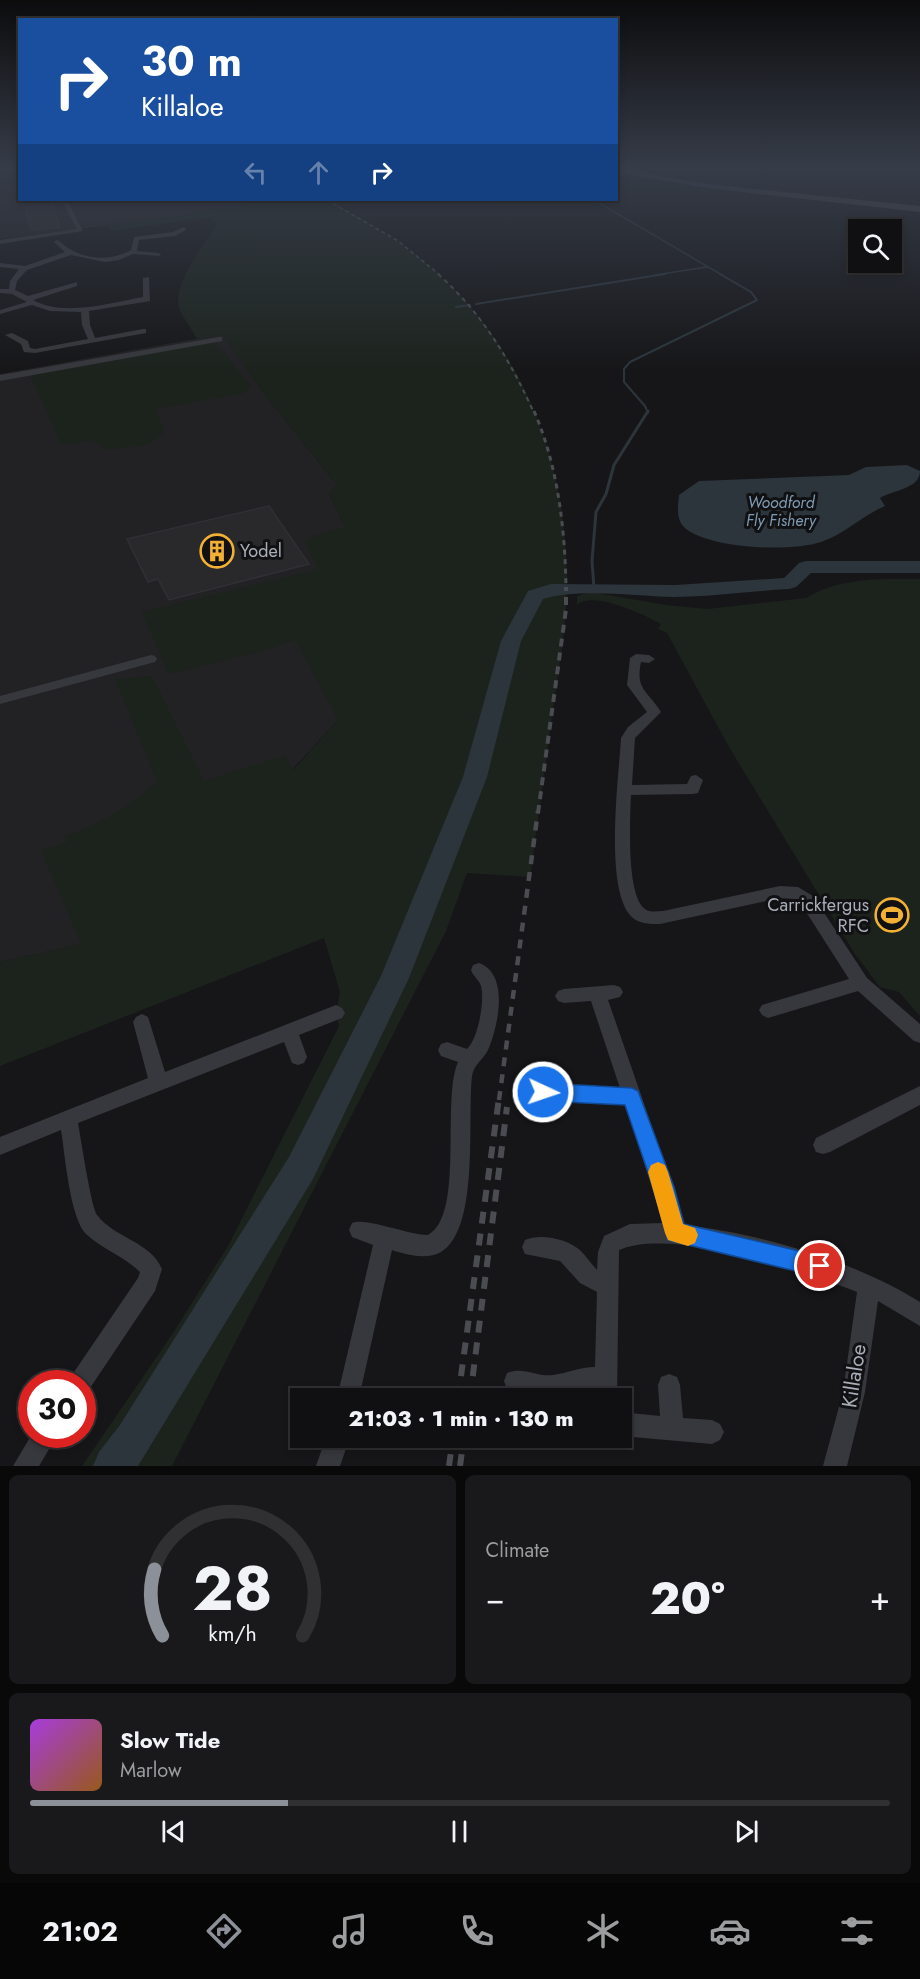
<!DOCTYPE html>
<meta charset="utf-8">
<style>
body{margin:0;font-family:Jost,sans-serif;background:#19191b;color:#f1f3f6;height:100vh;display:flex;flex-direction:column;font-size:22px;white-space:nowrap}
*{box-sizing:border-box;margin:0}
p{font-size:20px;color:#9c9d9f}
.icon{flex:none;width:33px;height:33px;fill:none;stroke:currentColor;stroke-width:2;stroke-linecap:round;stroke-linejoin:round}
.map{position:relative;height:1466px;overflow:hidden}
.panel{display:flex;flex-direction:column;gap:9px;padding:9px;background:#09090a;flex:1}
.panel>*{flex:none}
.banner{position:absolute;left:18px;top:18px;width:600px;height:183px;border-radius:0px;box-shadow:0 3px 9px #0003,0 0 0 2px #303032;background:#1a4fa0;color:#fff;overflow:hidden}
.buttons{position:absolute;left:848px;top:219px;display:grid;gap:12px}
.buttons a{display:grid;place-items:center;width:54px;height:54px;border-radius:0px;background:#101012;box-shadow:0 3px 9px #0003,0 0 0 2px #303032;font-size:30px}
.speed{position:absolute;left:18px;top:1370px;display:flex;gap:12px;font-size:30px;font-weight:700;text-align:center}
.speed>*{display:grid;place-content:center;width:78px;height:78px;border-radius:50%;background:#101012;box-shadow:0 3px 9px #0003,0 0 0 2px #303032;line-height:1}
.speed .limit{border:9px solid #d22;background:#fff;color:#111}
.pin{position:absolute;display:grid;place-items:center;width:51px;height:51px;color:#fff;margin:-26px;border:3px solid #fff;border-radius:50%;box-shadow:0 2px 6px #0007}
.me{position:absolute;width:66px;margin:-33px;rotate:93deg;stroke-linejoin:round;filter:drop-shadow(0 0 4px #0008)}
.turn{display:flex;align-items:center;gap:21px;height:126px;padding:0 24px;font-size:27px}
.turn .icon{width:78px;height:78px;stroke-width:2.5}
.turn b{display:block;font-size:42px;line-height:51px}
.lanes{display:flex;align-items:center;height:57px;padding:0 24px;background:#0003;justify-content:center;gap:30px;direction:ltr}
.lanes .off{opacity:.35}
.big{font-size:45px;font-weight:800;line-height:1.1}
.panel .card{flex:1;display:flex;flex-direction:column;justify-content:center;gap:9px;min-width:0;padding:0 21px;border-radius:9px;background:#19191b}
.panel .dial{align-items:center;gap:0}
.dial svg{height:156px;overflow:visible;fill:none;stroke:#303032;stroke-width:7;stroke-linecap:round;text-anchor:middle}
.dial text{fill:#f1f3f6;stroke:none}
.song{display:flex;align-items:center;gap:18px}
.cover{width:72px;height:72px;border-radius:9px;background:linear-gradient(135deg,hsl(280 70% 55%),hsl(30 70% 35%))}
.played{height:6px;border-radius:3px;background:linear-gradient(90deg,#8c9099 30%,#303032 30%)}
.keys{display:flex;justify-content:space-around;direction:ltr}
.heat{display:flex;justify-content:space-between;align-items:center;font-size:33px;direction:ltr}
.panel .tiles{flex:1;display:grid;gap:9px;grid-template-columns:1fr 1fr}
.card:last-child{grid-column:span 2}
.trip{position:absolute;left:290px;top:1388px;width:342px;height:60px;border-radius:0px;background:#101012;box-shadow:0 3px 9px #0003,0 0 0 2px #303032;font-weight:800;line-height:60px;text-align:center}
.menu{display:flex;height:96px;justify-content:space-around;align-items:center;background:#060607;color:#9c9d9f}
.menu .icon{width:42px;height:42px}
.menu .current{color:#8c9099}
.menu b{font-size:27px;color:#f1f3f6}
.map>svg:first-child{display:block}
.built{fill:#222225}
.green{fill:#1c231d}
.water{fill:#2c353c}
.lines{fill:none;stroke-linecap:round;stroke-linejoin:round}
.stream-far3{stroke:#2c353c;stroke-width:1.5}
.stream-far2{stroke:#2c353c;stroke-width:2}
.stream-far1{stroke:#2c353c;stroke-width:3}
.stream{stroke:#2c353c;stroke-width:4}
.river{fill:#2c353c;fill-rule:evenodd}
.building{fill:#29292c;stroke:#303034;stroke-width:1.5}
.minor{fill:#37383d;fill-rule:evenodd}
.secondary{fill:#45474d;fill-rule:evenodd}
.rail-far5{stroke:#4a4c52;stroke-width:1.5;stroke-dasharray:4 3;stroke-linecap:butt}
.rail-far4{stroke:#4a4c52;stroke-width:2;stroke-dasharray:4.5 4;stroke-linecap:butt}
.rail-far3{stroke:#4a4c52;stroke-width:3;stroke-dasharray:5 4.5;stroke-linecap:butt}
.rail-far2{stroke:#4a4c52;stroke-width:4;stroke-dasharray:8 6;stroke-linecap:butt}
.rail-far1{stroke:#4a4c52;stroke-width:4.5;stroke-dasharray:9 8;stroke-linecap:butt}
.rail{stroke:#4a4c52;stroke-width:6;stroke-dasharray:12 10;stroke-linecap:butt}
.route{fill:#1a73e8;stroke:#114b97;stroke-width:1.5}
.slow{fill:#f59e0b}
.labels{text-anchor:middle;stroke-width:6;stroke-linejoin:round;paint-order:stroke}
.far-water-label{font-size:16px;font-style:italic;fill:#7f9bb3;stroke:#111113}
.poi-label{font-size:18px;fill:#a8adb8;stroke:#111113;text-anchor:start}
.near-street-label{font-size:21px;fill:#a8adb8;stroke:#111113}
</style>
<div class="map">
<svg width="920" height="1466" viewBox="0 0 920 1466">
<rect width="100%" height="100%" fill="#161618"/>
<g class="built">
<polygon points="0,167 19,167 20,200 270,200 167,218 0,239"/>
<polygon points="223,334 263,392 337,485 329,493 383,607 338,720 292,770 241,909 0,962 0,374"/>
</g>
<g class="green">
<path d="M 270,200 C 285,200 315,196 328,200 C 336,203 345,209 352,213 C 381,230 409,248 434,270 C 524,349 566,461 567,580 C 567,621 560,662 554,702 C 546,760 538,819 530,877 L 467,873 L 446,931 L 172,1466 L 82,1466 L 171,1336 L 228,1246 L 339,1026 L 336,1013 L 340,992 L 324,938 L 0,1066 L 0,962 L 81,944 L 41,850 L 68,842 L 63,836 C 99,826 128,806 157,782 L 115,679 L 152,676 L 204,781 L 285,755 L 293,770 L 338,720 L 295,640 L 263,651 L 168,674 L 142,612 L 318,569 L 305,543 L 312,536 L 345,527 L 329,493 L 337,485 L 263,392 L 223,335 L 197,339 C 192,330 185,320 180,311 C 170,286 203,246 216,227 L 215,222 L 208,218 L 110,231 L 107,225 L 167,218 Z"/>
<polygon points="209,342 217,343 252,387 245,393 156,409 165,433 148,445 105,450 94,440 61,445 31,377 37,373"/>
<path d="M 920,579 L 920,1016 L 899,992 L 880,987 L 855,954 L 729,747 L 667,633 L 658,629 L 661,624 C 643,614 593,590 577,605 L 577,596 L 590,592 L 666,605 L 707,609 L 806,598 C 840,577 881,579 920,579 Z"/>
</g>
<path class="water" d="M 907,465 L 920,471 C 920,489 893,490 880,498 L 885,506 C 863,515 845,534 821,542 C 790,552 713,549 686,529 C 675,520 678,506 679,495 L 699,481 L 849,475 L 866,467 Z"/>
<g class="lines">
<g class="stream-far3">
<polyline points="594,200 722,275"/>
<polyline points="655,275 707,267"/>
</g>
<g class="stream-far2">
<polyline points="476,304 665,274"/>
<polyline points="456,307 470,305"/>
<polyline points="648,413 645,406 624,382 624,369 630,362 757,300 751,292 720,274"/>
</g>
<polyline class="stream-far1" points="594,588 592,561 596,512 606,494 614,465 648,411"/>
<polyline class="stream" points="594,587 594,589"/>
<path class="river" d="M 806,561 L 920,561 L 920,573 L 811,573 L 796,587 L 789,589 C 751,591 711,597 673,597 C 636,596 577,588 543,599 L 521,641 L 487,777 L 409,978 L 313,1179 L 138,1466 L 93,1466 L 99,1452 L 120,1425 L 289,1157 L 381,976 L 463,777 L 501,641 L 528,591 L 551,584 L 676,585 L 784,578 L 799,563 Z"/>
</g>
<g class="building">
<polygon points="51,200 60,227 31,230 23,202"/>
<polygon points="269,506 309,564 169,600 158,579 148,582 127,539"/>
</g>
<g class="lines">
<g class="minor">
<polygon points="61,200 67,200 83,231 0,244 0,240 77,229"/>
<path d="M 184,227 L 186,230 L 175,236 L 139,240 L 137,251 L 159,253 L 161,256 L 133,254 L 119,260 L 105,262 L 71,255 L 27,270 L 17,281 L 15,290 L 28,296 L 77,282 L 77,286 L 33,300 C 63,317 110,303 143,297 L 143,278 L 149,277 L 150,301 L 89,311 L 90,325 L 95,338 L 143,329 L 146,329 L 146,333 L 35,353 L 24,352 L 21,344 L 5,335 L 12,333 L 28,341 L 30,348 L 35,349 L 88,339 L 82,325 L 81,312 L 50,311 L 32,305 L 0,314 L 0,310 L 27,302 L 12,294 L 0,293 L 0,289 L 9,289 L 10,281 L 19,269 L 0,267 L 0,263 L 25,266 L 65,252 L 54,242 L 57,240 C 62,243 67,248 73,251 C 91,260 114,260 131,250 L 134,237 L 173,232 Z"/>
<polygon points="219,337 222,337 222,341 0,381 0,375"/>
<path d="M 636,654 L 649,655 L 655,659 L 649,663 L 641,662 C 635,690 648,691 661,712 L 635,738 L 632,785 L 687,784 L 691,776 L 696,775 L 703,780 L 698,793 L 693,794 L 631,795 C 630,818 626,896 645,909 C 650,913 657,911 663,911 L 780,886 L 798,887 L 813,896 L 867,978 L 920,1024 L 920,1043 L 914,1041 L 858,991 L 768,1018 L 762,1015 L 759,1010 L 762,1005 L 849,979 L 801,904 L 794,899 L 780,898 L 660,924 C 651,924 640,924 633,918 C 603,893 619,776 621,738 L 628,727 L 647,712 L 627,685 L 630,658 Z"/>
<polygon points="151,655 155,656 157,659 155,662 0,704 0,696"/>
<path d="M 479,963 C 510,974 498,1027 488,1050 C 483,1060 474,1064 472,1076 C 467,1117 480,1229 441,1252 C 427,1260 407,1255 392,1250 L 359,1398 L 337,1398 L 373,1245 L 352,1237 L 349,1230 L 352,1223 C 365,1217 408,1235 428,1235 C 465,1215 441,1100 458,1062 L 441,1056 L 438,1050 L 441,1044 L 447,1042 L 467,1049 C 478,1039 485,1001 481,986 C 479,980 473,976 471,970 L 473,965 Z"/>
<path d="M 614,985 L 620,987 L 623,992 L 620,997 L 608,1000 L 673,1187 L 684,1225 C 759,1233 857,1262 920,1302 L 920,1326 L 878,1301 L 865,1392 L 847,1466 L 823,1466 L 843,1392 L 857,1292 C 804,1271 672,1227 619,1250 L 617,1398 L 595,1398 L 595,1389 L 582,1389 L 550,1398 L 507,1389 L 504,1381 L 507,1373 C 523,1366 537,1377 553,1375 C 568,1373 580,1367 595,1367 L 597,1292 L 580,1283 L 560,1261 L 525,1254 L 522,1247 L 525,1240 C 541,1233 568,1239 581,1251 C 587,1257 591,1264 597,1270 L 598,1252 L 604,1236 L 630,1224 L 663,1223 L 626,1105 L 543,1101 L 536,1098 L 534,1092 L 536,1086 L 543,1083 L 620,1088 L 591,1001 L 564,1003 L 558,1001 L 555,996 L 558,991 L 564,989 Z"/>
<path d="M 336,1005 L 342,1008 L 345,1013 L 342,1018 L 299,1035 L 307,1057 L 304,1063 L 298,1065 L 292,1063 L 284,1042 L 78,1123 C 81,1139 91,1206 97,1215 C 114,1238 150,1241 162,1269 L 155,1291 L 88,1391 L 82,1393 L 82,1383 L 69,1383 L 72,1375 L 138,1278 L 140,1272 C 124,1256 102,1249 86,1234 C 70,1218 65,1155 61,1130 L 0,1155 L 0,1137 L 148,1078 L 133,1022 L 136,1017 L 142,1014 L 148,1017 L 165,1072 Z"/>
<polygon points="920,1086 920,1105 830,1152 823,1154 816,1152 813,1145 816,1138"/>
<polygon points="669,1374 677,1377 680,1385 683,1418 712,1420 720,1424 724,1432 720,1440 712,1444 621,1436 621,1412 660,1416 658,1385 661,1377"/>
<polygon points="32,1434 58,1434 39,1466 13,1466"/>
<polygon points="326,1437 350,1437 340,1466 316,1466"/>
</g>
<polygon class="secondary" points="616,168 707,184 920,206 920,212 707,188 616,172"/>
<polyline class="rail-far5" points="327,200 398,241 440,275"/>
<path class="rail-far4" d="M 438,274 C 482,313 510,360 534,413"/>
<path class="rail-far3" d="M 534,411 C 558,466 565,529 566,588"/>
<polyline class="rail-far2" points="538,813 566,609 566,587"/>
<polyline class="rail-far1" points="499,1100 538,811"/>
<g class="rail">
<polyline points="458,1398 499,1098"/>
<polyline points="470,1398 507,1107"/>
<polyline points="449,1466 453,1437"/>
<polyline points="460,1466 464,1437"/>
</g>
</g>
<linearGradient id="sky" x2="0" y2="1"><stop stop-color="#0c0c0d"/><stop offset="0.45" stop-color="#363c48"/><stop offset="1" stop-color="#363c48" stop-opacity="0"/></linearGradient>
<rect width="920" height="372" fill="url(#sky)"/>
<polygon class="route" points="543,1083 632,1088 638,1091 674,1187 684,1224 820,1256 827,1259 830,1266 827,1274 820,1277 668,1240 653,1187 625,1105 543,1101 536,1098 533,1092 536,1086"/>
<polygon class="slow" points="658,1162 665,1165 668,1172 683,1224 695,1228 698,1235 695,1243 688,1246 668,1240 665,1233 648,1172 651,1165"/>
<defs>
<g id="building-ring" transform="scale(1.725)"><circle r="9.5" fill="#111113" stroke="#f2b134" stroke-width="1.5"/><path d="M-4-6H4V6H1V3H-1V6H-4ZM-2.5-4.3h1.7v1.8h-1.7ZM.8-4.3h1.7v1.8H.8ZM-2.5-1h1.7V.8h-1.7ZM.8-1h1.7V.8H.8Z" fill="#f2b134"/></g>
<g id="stadium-ring" transform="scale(1.725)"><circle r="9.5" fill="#111113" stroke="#f2b134" stroke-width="1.5"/><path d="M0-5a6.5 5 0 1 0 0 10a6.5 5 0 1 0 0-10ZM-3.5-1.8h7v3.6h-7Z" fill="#f2b134"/></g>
</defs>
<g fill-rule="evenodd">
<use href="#building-ring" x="217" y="551"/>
<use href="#stadium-ring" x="892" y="915"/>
</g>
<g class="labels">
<g class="far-water-label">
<text x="781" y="508">Woodford<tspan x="781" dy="18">Fly Fishery</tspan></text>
</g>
<g class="poi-label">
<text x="240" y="557">Yodel</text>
<text x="869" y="911" text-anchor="end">Carrickfergus<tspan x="869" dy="21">RFC</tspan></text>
</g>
<g class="near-street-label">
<text transform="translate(854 1376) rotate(-81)" y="7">Killaloe</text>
</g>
</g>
</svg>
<div class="buttons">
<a><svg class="icon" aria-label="search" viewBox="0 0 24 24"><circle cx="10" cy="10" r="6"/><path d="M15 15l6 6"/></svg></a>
</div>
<div class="speed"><div class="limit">30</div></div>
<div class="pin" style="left:820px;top:1266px;background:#d93025"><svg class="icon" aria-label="arrive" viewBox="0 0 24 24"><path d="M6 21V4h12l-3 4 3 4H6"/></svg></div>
<svg class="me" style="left:543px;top:1092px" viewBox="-20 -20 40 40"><circle r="17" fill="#1a73e8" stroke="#fff" stroke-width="3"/><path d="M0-11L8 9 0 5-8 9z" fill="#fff"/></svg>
<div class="trip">21:03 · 1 min · 130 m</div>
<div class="banner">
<div class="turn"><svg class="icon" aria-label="right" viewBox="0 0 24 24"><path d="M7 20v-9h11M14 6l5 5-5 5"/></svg><div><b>30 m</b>Killaloe</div></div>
<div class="lanes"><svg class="icon off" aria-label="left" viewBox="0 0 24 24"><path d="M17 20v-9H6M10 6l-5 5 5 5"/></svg><svg class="icon off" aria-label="ahead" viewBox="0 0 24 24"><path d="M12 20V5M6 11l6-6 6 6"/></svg><svg class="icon" aria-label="right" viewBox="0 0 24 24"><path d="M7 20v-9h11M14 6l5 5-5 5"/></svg></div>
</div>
</div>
<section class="panel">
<div class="tiles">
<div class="card dial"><svg viewBox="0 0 100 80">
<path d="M14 69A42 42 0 1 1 86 69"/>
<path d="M14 69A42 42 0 0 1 10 35" stroke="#8c9099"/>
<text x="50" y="56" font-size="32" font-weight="700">28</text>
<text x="50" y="72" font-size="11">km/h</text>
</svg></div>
<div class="card"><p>Climate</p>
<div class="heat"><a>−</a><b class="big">20°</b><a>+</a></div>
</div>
<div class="card">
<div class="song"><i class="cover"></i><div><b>Slow Tide</b><p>Marlow</p></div></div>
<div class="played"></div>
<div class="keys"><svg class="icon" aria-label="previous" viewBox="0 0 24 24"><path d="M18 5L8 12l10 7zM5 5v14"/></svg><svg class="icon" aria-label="pause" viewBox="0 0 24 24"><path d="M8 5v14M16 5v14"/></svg><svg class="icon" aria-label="next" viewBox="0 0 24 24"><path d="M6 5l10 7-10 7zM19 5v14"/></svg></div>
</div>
</div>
</section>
<nav class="menu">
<b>21:02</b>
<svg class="icon current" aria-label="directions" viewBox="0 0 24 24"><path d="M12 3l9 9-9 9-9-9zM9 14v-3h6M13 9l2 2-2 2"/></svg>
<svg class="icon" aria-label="music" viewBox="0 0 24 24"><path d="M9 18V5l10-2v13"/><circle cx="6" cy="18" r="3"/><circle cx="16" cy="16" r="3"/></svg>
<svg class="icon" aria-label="phone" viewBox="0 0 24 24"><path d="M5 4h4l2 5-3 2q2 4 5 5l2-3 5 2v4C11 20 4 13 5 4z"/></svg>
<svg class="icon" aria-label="climate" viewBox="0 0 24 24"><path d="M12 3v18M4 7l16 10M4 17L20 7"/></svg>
<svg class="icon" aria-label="car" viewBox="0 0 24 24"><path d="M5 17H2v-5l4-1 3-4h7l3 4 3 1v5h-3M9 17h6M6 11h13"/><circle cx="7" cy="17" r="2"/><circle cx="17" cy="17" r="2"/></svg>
<svg class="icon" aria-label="filters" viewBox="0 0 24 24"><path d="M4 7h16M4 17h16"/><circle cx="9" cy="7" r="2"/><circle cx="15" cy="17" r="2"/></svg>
</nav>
